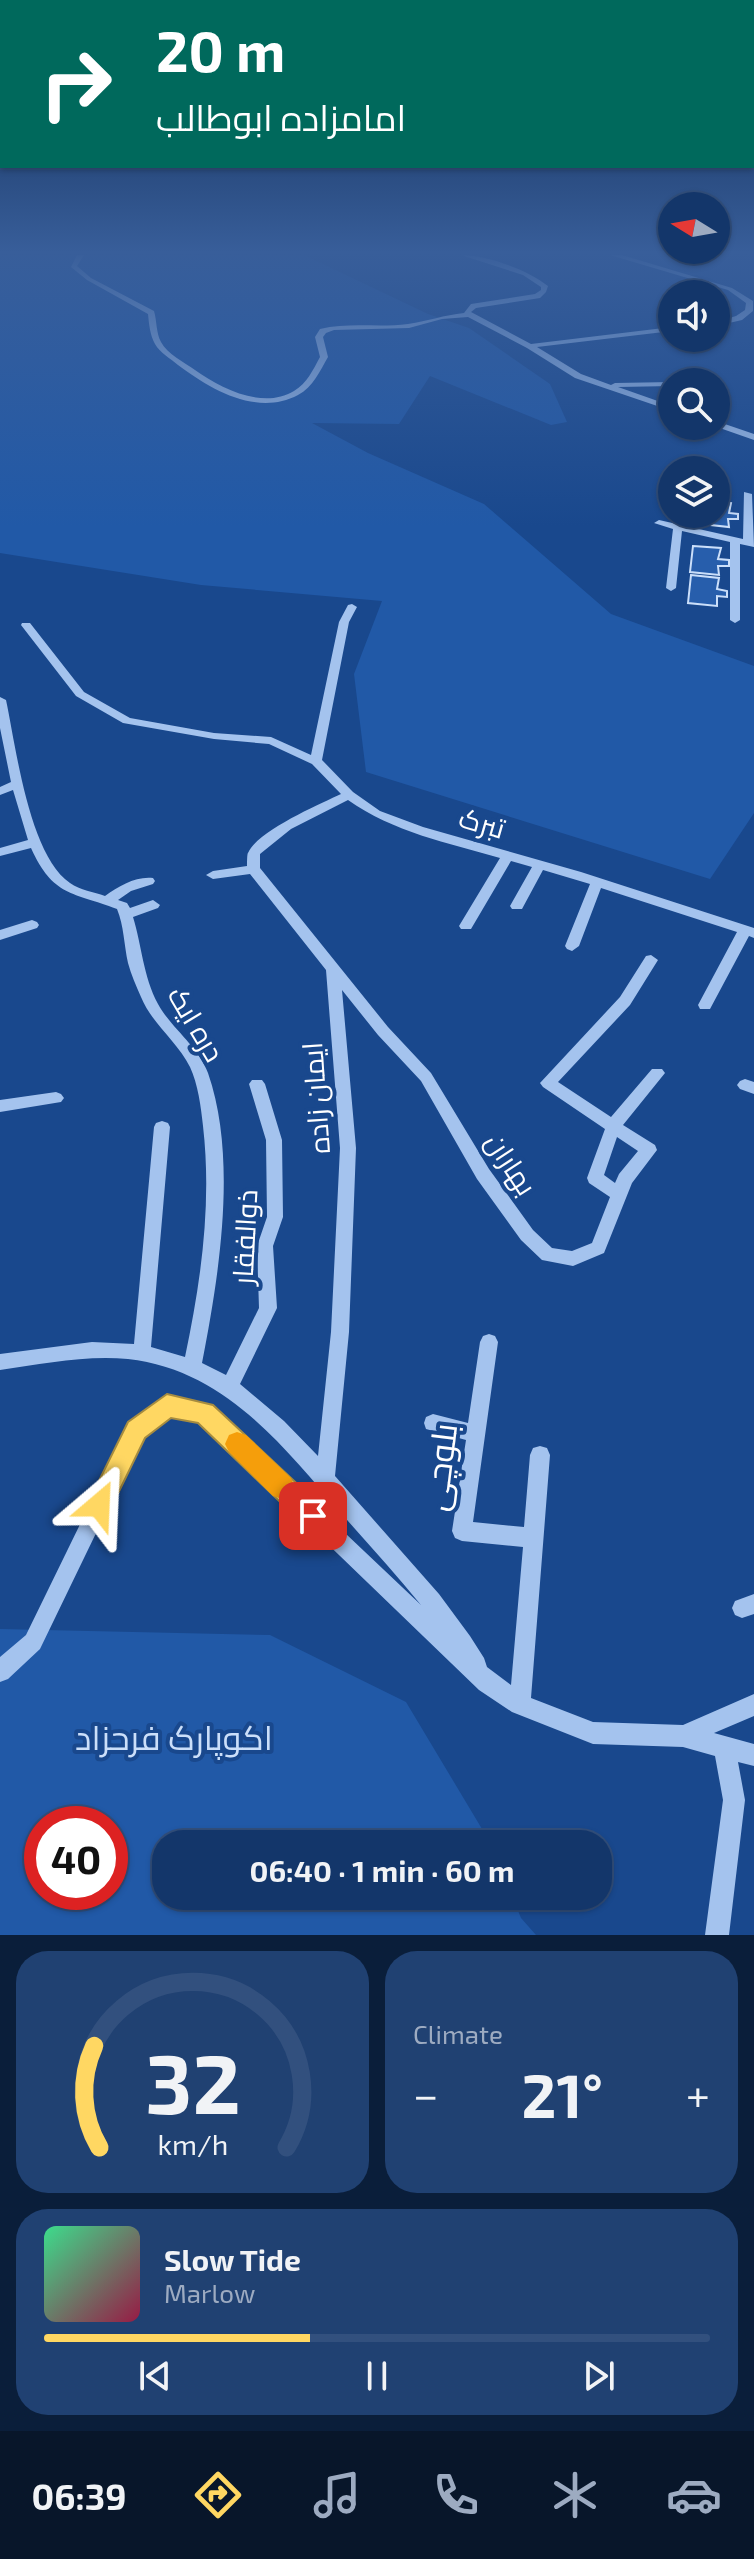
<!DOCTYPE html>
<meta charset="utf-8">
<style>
body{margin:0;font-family:"Exo 2",Cairo,sans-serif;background:#204172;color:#f1f3f6;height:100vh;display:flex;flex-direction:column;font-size:30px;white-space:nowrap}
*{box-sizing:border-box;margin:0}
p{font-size:26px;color:#9dabc1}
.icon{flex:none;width:44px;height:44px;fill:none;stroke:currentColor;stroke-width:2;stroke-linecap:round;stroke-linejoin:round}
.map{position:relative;height:1935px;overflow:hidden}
.sheet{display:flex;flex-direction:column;gap:16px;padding:16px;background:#0a1e3a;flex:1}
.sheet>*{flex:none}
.hud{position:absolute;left:0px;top:0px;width:754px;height:168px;box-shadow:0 2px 6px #0004,0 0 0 2px #32507e;background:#00695c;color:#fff;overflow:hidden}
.needle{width:52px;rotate:281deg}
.fabs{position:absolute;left:658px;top:192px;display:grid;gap:16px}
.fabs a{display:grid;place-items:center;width:72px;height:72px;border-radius:50%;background:#13366a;box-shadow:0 2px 6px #0004,0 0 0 2px #32507e;font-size:40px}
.speed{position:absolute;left:24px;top:1806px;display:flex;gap:16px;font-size:40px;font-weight:700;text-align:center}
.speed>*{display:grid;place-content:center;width:104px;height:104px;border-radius:50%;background:#13366a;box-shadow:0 2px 6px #0004,0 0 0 2px #32507e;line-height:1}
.speed .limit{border:12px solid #d22;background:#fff;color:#111}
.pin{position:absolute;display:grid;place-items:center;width:68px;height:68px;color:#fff;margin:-34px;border-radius:16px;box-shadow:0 4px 12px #0006}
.me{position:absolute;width:88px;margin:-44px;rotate:26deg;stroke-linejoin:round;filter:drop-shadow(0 0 6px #0008)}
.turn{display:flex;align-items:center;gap:28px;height:168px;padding:0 24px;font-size:36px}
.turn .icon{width:104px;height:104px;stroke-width:2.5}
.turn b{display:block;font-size:56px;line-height:68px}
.big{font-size:60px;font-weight:700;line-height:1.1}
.sheet .card{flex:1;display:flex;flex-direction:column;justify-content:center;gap:12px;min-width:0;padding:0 28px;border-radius:32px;background:#204172}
.sheet .dial{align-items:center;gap:0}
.dial svg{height:208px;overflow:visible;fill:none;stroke:#32507e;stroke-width:7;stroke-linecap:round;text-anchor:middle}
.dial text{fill:#f1f3f6;stroke:none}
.song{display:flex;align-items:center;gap:24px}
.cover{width:96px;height:96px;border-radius:12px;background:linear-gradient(135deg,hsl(150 70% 55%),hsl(340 70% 35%))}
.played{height:8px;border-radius:4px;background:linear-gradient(90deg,#ffd762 40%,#32507e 40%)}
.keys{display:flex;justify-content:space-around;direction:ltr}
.heat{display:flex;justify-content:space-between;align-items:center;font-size:44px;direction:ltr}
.sheet .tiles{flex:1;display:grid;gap:16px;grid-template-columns:1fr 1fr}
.card:last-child{grid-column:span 2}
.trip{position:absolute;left:152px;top:1830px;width:460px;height:80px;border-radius:32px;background:#13366a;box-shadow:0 2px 6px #0004,0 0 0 2px #32507e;font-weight:700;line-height:80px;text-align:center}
.tabs{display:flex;height:128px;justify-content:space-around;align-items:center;background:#08162a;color:#9dabc1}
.tabs .icon{width:56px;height:56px}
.tabs .selected{color:#ffd762}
.tabs b{font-size:36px;color:#f1f3f6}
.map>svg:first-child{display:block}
.green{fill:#2159a7;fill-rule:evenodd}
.building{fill:#275eac;stroke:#cbdffa;stroke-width:2}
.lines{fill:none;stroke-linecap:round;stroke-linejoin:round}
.minor{fill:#a4c3ee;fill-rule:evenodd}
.route{fill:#ffd762;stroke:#a68c40;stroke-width:2}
.slow{fill:#f59e0b}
.labels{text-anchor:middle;stroke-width:8;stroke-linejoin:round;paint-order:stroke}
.street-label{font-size:28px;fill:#fff;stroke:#19488d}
.near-street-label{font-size:34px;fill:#fff;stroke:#19488d}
.near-park-label{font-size:34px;fill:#cbdffa;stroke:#19488d}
</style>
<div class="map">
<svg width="754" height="1935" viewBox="0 0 754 1935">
<rect width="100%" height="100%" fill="#19488d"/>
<g class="green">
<polygon points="0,255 304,255 428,314 469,328 550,384 567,422 551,425 430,376 399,424 312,423 368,453 484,504 611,614 754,666 754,813 710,879 366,772 354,674 382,601 201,585 0,553"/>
<path d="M 0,1629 L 270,1635 L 406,1702 L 491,1844 L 166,1844 L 166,1896 L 512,1896 L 521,1918 L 536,1935 L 0,1935 ZM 42,1824 L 110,1824 L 110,1892 L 42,1892 Z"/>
</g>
<g class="building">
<polygon points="716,501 731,503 729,513 738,514 738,519 728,519 729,527 702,524 703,514 716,514"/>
<polygon points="693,546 721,548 718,559 729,560 729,566 718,566 719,575 690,572"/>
<polygon points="691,575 719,578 717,589 727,591 727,597 717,596 717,606 688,603"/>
</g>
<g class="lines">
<g class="minor">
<path d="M 77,255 L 84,255 L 77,266 L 91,278 L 154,311 C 157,321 156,333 161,342 C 167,354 184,362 195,370 C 220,388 263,410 294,391 C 307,383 313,370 320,357 L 315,337 L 320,329 C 349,322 379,328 408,324 C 428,321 444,315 464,313 L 471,304 L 535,294 L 541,290 L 541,287 L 523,275 L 461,255 C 487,255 528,270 548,286 L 546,292 L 540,298 L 476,308 L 471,312 L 531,344 L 672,327 L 672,331 L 537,347 L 581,374 L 611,385 L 615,383 L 672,382 L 674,382 L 672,386 L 618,387 L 672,406 L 672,411 L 575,378 L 527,348 L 468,317 L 442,319 L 409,328 L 334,330 L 326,333 L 323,337 L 328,357 C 320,371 313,387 298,395 C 257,417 210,389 178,365 C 170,358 160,353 155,344 C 150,335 149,324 148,314 L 87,280 L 71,267 Z"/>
<polygon points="610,255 622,255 732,288 753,301 753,311 742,320 716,326 716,322 736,316 745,310 746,303 728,290"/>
<polygon points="716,421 754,434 754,440 714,426 716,426"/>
<polygon points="744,492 752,494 754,547 740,544 740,620 735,623 730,620 730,542 682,531 676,588 671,591 666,588 673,529 654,523 659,520 743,539"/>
<path d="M 352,604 L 357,607 L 349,622 L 322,760 L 353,792 L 380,811 L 423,827 L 581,872 L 754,928 L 754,938 L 749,936 L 710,1009 L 700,1009 L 698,1005 L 737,932 L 601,888 L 579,946 L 572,951 L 567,949 L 565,946 L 590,884 L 543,870 L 522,909 L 512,909 L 510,906 L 532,867 L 511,861 L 471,929 L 461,929 L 459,926 L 500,858 C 448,843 393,832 348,800 L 291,829 L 260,854 L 260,868 L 388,1027 L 431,1073 L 489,1169 L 533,1230 L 552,1248 L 572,1251 L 592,1243 L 610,1197 L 589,1183 L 587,1178 L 605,1129 L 543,1087 L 540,1083 L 620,997 L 646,956 L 651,955 L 658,960 L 630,1005 L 558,1082 L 611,1117 L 652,1069 L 662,1069 L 665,1073 L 623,1125 L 655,1145 L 657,1150 L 632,1183 L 604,1253 L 573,1266 L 542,1260 L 521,1240 L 477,1179 L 421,1081 L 378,1035 L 342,990 L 356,1148 L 349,1332 L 335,1476 L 439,1594 L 470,1636 L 484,1658 L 487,1667 L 511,1685 L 523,1547 L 462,1541 L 455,1538 L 452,1531 L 466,1440 L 426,1429 L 424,1423 L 426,1417 L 433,1414 L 468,1423 L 480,1342 L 483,1336 L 489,1334 L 495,1336 L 498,1342 L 473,1522 L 524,1527 L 530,1455 L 533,1448 L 540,1446 L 547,1448 L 550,1455 L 531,1698 L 593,1722 L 683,1725 L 754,1694 L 754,1716 L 714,1733 L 754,1744 L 754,1766 L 738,1762 L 745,1800 L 729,1935 L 705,1935 L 723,1800 L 715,1756 L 683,1747 L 593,1744 L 512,1712 L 479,1690 L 200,1421 L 170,1414 L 143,1436 L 40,1649 L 8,1679 L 0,1682 L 0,1657 L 26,1635 L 129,1424 L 160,1399 L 167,1396 L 212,1407 L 421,1605 C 395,1573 367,1543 341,1513 C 282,1445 225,1370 128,1359 C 85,1355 42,1364 0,1370 L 0,1354 L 92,1342 L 134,1344 L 154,1127 L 156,1123 L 162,1121 L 168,1123 L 170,1127 L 151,1347 L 185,1357 C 201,1281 212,1204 203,1126 C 201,1107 198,1084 190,1067 C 177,1041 152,1024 141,997 C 136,986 131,974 128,963 C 124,945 124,926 117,909 C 73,892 53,897 31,848 L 0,856 L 0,848 L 28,840 L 13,790 L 0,795 L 0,787 L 11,782 L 0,728 L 0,697 L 6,700 C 16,747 29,855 70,883 C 80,890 94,892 105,896 C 119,886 136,876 153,878 L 155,881 L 153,884 L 131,891 L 118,900 L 127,903 L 130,908 L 153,900 L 160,905 L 158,908 L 133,917 C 142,946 143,976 158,1004 C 172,1029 198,1046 208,1073 C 238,1159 219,1276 202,1363 L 226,1375 L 259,1308 L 257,1246 L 267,1217 L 266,1140 L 249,1084 L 252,1080 L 262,1080 L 265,1084 L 282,1140 L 283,1217 L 273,1246 L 277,1308 L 240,1384 L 284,1421 L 318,1456 L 331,1332 L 340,1148 L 326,970 L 250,874 L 213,879 L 206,875 L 213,871 L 247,866 C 247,865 247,853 248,853 C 257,831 320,804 341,794 L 312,764 L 269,744 L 214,739 L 123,723 L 76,696 L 21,625 L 22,623 L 30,623 L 84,692 L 130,718 L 214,733 L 271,737 L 311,755 L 339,622 L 348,605 ZM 617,1137 L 638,1151 L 619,1174 L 615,1183 L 604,1175 Z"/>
<polygon points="32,920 37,922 39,925 37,928 0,940 0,930"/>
<polygon points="745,1079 754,1082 754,1094 740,1089 737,1085 740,1081"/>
<polygon points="56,1092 61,1094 64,1098 61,1102 0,1112 0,1100"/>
<polygon points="754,1594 754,1614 742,1618 735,1615 732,1608 735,1601"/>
</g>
</g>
<linearGradient id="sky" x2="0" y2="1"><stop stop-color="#0e284e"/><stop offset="0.48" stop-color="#385e9a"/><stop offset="1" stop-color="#385e9a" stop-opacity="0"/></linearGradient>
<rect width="754" height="526" fill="url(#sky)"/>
<polygon class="route" points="167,1394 213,1405 322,1507 326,1516 322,1525 313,1529 304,1525 198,1423 171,1418 145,1438 108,1514 99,1517 90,1514 87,1505 128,1422"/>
<polygon class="slow" points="237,1432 246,1435 291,1478 295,1487 291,1496 282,1499 273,1496 229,1452 225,1444 229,1435"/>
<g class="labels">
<g class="street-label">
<text transform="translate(482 823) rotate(16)" y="10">تبرک</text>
<text transform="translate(196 1024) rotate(59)" y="10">دره ایک</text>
<text transform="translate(316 1098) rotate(-94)" y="10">ایمان زاده</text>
<text transform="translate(511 1164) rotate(57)" y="10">بهاران</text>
<text transform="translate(245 1237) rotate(-87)" y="10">ذوالفقار</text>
</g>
<g class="near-street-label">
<text transform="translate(440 1467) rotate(-83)" y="12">بلوچی</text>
</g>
<g class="near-park-label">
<text x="174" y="1750">اکوپارک فرحزاد</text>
</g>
</g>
</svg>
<div class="fabs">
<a><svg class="needle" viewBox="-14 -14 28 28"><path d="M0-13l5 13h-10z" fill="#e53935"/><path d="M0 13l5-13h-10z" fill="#9dabc1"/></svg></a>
<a><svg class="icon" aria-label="sound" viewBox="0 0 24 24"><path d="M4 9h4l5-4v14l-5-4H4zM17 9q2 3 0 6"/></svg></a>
<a><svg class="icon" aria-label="search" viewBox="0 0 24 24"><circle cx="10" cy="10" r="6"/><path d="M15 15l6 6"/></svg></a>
<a><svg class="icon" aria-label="layers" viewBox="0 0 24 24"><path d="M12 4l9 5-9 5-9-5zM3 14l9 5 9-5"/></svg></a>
</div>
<div class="speed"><div class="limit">40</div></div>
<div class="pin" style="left:313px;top:1516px;background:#d93025"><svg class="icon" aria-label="arrive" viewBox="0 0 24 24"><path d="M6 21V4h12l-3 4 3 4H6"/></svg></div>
<svg class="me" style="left:99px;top:1505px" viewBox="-20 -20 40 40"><path d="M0-17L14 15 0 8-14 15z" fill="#ffd762" stroke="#fff" stroke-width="4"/></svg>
<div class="trip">06:40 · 1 min · 60 m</div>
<div class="hud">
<div class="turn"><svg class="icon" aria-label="right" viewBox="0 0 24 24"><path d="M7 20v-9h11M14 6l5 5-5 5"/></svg><div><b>20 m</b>امامزاده ابوطالب</div></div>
</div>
</div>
<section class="sheet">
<div class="tiles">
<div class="card dial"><svg viewBox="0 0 100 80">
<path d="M14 69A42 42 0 1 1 86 69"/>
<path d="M14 69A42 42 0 0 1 12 30" stroke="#ffd762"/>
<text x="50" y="56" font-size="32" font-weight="700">32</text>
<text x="50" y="72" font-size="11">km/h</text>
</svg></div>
<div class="card"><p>Climate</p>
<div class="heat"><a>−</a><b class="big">21°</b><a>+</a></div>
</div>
<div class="card">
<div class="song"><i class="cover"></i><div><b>Slow Tide</b><p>Marlow</p></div></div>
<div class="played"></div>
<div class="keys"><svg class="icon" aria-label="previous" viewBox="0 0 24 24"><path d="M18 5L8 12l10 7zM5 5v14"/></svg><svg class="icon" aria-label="pause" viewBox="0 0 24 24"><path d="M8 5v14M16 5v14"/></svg><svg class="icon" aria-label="next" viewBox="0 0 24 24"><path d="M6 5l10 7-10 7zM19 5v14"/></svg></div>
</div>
</div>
</section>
<nav class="tabs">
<b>06:39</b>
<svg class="icon selected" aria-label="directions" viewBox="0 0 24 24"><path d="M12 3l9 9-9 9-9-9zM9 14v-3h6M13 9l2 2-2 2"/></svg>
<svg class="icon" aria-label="music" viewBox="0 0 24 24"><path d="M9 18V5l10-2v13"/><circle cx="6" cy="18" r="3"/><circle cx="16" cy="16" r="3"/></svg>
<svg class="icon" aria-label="phone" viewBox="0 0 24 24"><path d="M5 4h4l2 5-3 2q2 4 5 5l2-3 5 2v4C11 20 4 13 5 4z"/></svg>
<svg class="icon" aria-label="climate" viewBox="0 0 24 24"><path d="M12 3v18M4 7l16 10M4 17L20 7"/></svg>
<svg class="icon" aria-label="car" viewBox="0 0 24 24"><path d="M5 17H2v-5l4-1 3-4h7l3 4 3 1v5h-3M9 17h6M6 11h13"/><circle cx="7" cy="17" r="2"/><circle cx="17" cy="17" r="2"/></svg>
</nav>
